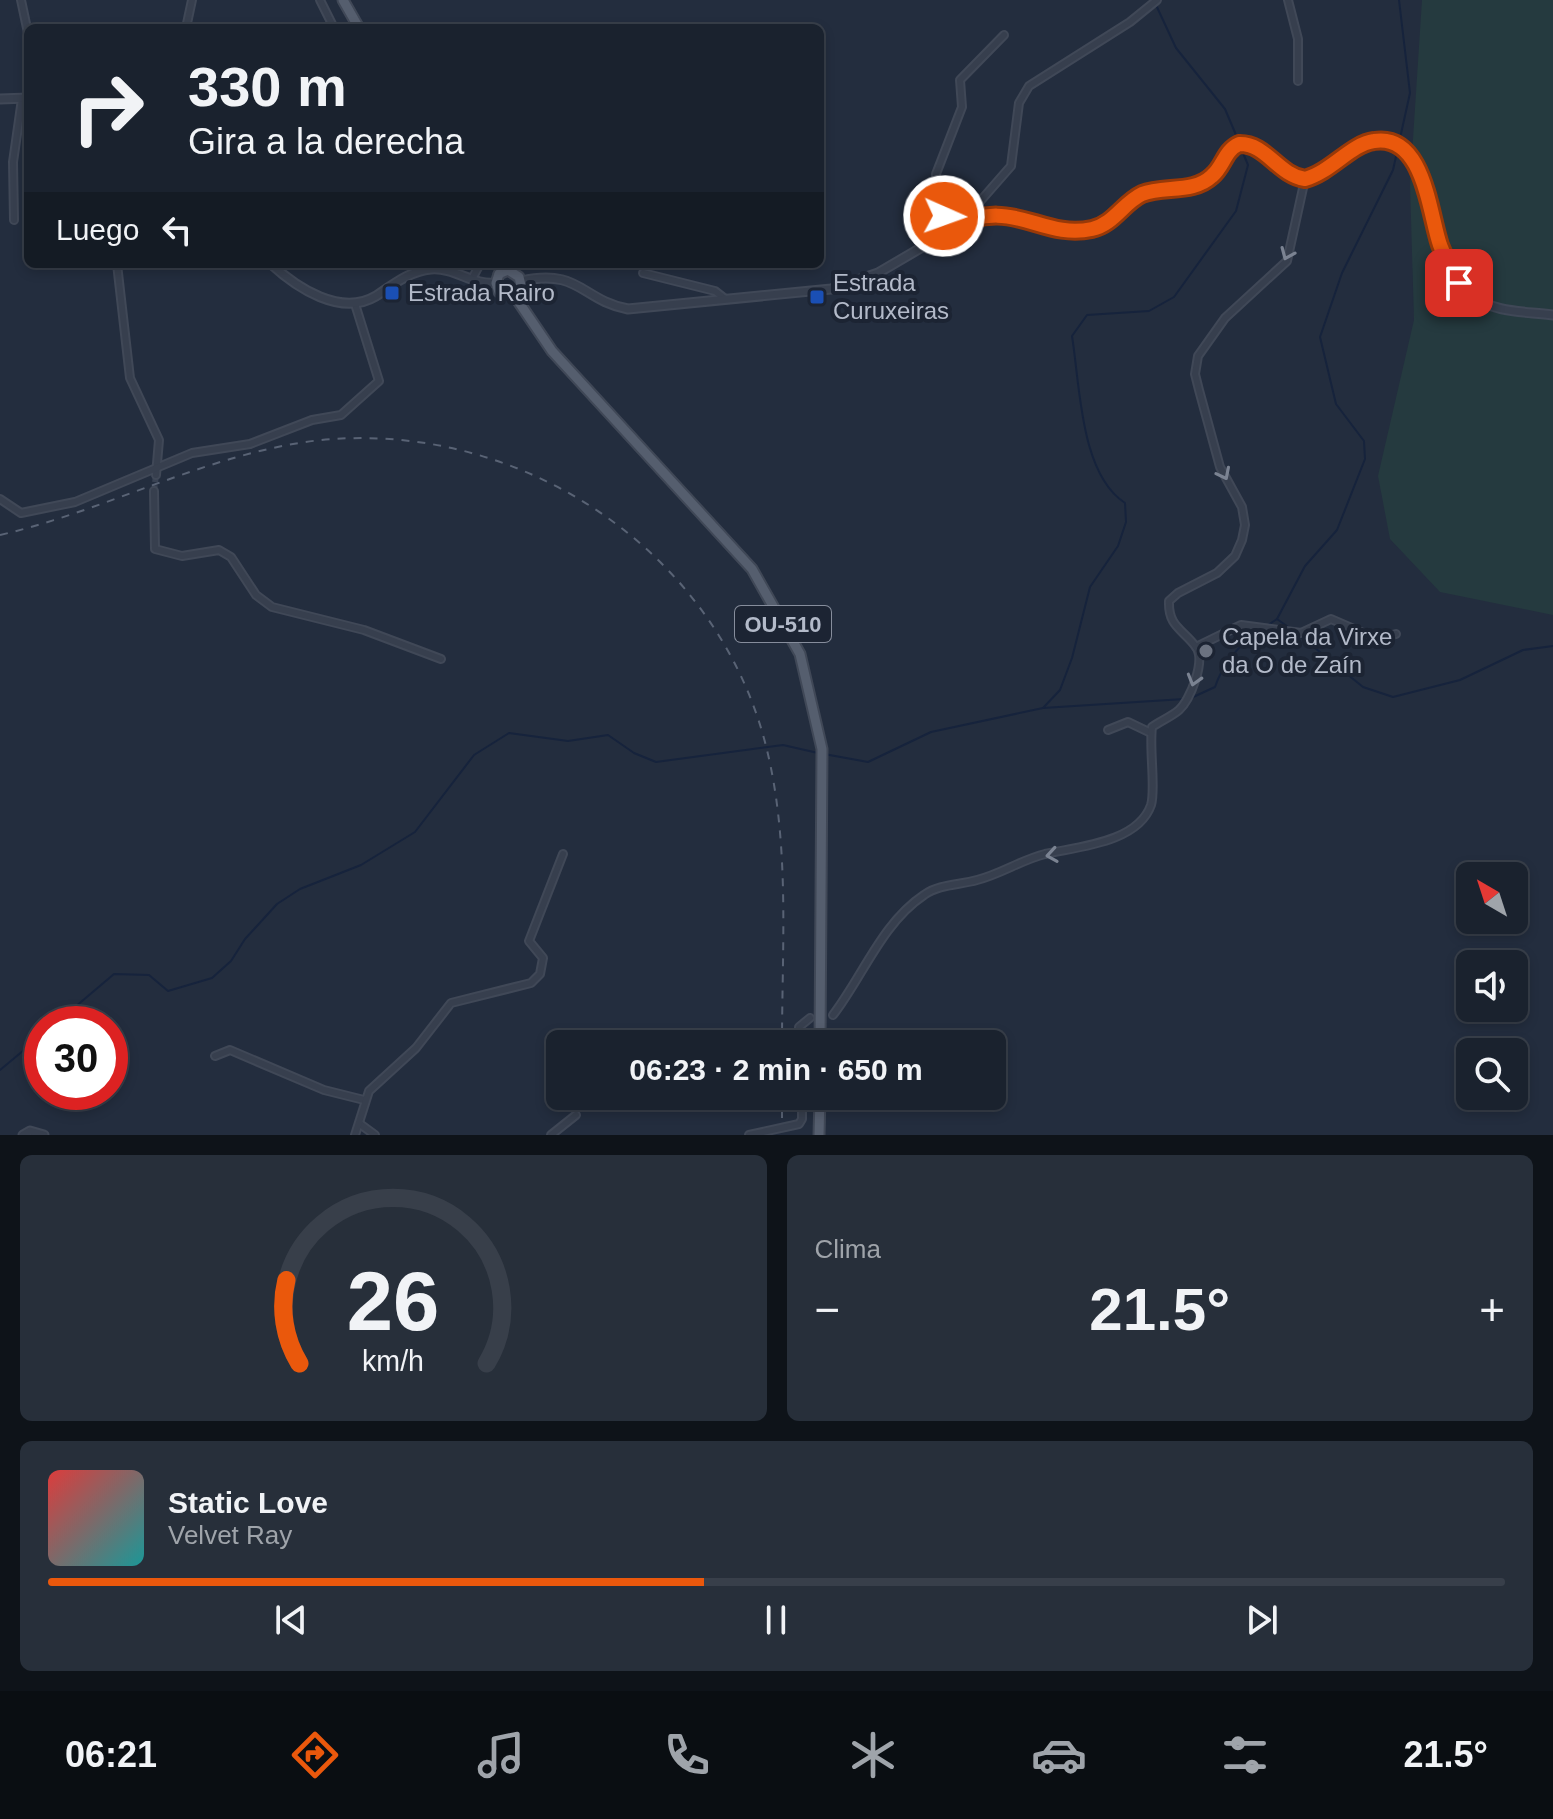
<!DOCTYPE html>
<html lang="es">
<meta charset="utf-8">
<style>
body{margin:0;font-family:Helvetica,sans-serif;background:#272f3a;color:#f1f3f6;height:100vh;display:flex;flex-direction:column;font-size:30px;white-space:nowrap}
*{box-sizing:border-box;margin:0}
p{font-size:26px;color:#9fa4aa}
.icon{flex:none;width:44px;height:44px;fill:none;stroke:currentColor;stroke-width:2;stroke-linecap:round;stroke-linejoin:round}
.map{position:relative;height:1135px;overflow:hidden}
.sheet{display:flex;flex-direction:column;gap:20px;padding:20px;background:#0e1319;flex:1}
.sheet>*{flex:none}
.guide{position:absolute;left:24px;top:24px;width:800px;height:244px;border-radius:12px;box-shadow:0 4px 12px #0003,0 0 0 2px #383f4a;background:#1a222e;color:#f1f3f6;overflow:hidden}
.needle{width:52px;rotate:321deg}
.controls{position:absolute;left:1456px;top:862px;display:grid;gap:16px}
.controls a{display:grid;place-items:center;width:72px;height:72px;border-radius:12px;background:#1a222e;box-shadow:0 4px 12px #0003,0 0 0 2px #383f4a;font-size:40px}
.speed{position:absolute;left:24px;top:1006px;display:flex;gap:16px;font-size:40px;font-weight:700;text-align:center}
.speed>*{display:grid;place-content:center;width:104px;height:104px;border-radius:50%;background:#1a222e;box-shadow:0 4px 12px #0003,0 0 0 2px #383f4a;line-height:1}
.speed .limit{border:12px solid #d22;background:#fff;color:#111}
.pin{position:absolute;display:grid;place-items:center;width:68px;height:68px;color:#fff;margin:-34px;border-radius:16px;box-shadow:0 4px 12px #0006}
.me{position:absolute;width:88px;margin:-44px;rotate:92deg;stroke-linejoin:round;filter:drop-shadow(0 0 6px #0008)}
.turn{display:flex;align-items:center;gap:28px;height:168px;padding:0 32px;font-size:36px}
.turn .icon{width:104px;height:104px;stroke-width:2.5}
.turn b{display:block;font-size:56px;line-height:68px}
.then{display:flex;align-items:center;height:76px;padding:0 32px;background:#0003;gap:16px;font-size:30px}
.big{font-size:60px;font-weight:700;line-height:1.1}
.sheet .tile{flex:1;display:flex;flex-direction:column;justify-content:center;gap:12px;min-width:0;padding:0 28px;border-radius:12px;background:#272f3a}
.sheet .dial{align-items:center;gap:0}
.dial svg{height:208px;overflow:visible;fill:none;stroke:#383f4a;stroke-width:7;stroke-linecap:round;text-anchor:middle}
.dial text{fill:#f1f3f6;stroke:none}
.song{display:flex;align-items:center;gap:24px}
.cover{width:96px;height:96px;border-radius:12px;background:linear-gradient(135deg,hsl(0 70% 55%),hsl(180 70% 35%))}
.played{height:8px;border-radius:4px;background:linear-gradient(90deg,#ea580c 45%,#383f4a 45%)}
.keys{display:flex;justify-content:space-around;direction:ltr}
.heat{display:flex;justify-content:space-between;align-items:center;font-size:44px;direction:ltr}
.sheet .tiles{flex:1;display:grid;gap:20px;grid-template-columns:1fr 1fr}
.tile:last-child{grid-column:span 2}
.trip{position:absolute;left:546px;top:1030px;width:460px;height:80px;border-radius:12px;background:#1a222e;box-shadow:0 4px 12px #0003,0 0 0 2px #383f4a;font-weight:700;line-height:80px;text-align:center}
.dock{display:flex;height:128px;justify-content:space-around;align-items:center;background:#0a0e12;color:#9fa4aa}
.dock .icon{width:56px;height:56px}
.dock .current{color:#ea580c}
.dock b{font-size:36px;color:#f1f3f6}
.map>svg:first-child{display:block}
.green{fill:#253a3f}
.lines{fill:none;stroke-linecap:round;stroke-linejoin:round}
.stream{stroke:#16233c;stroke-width:2}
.minor-tunnel{stroke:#394253;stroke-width:6;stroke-dasharray:6 3;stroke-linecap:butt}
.minor-casing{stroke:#404857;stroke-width:10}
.tertiary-casing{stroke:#404857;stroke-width:11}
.primary-casing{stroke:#404857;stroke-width:13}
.minor{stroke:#373f4e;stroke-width:6}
.tertiary{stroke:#373f4e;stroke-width:7}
.primary{stroke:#555e6e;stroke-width:9}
.rail{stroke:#596375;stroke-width:2;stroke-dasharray:8 8;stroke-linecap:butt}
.oneway{stroke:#7b8392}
.route-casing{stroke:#983908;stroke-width:20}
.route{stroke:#ea580c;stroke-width:14}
.transit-dot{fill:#1a4fb4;stroke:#1c2433;stroke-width:3}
.worship-dot{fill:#6b7280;stroke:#1c2433;stroke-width:3}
.labels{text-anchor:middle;stroke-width:8;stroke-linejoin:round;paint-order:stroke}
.shield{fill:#1c2433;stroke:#868d9c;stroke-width:2}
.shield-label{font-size:22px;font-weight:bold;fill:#b3bac9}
.poi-label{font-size:24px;fill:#b3bac9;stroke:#1c2433;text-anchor:start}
</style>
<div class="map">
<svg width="1553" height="1135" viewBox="0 0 1553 1135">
<rect width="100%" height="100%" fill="#232d3e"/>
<polygon class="green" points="1422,0 1553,0 1553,615 1440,592 1390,539 1378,476 1414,320 1410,185"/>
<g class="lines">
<g class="stream">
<polyline points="1156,5 1176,48 1225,109 1239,142"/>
<polyline points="1277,619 1291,629"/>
<polyline points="1265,627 1277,619 1305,566 1337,530 1365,459 1364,441 1336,404 1320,337 1342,273 1393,170 1410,93 1399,0"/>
<polyline points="1299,635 1363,687 1393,697 1460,680 1523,650 1553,646"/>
<path d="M 1191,698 L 1215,687 C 1223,663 1239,645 1260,630"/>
<polyline points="1043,708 1184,699"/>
<path d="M 824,754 L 868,762 L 931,732 L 1043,708 L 1060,690 L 1072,658 L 1090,587 L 1118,546 L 1126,522 L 1125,503 C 1080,474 1080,385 1072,336 L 1087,315 L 1149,311 L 1174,297 L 1236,211 L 1248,165 L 1241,148"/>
<polyline points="55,1024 114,974 149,975 168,991 212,978 231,961 245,939 277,904 300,889 361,865 415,832 474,755 509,733 568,741 608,735 634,753 656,762 783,745 818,753"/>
<polyline points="0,1070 42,1035"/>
</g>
<polyline class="minor-tunnel" points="154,491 156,475"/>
<g class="minor-casing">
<g id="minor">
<polyline points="21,0 28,33"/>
<polyline points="320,0 334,28"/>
<polyline points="1288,0 1298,39 1298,81"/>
<polyline points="186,28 192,0"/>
<polyline points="977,215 976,206 1011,166 1019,103 1029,86 1130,22 1157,0"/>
<polyline points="14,220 13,162 22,99"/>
<polyline points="949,229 937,193 936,174 962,107 960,80 1004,35"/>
<polyline points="117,264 130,378 159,440 156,475"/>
<polyline points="643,273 715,291 724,298"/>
<polyline points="472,279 480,264"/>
<polyline points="154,491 155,549 182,556 219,550 231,557 256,595 272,607 364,630 441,659"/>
<polyline points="0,499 21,513 75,502 192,453 250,444 312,420 341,415 379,381 355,304"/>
<polyline points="1196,647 1241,625 1301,633 1331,619 1377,639 1396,634"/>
<polyline points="1108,730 1128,722 1151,733"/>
<path d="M 833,1015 C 863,976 882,923 924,895 C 939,884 960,885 977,880 C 1001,874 1021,860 1045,854 C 1076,847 1138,843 1151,805 C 1156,789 1149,749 1152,727 C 1160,721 1171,717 1179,710 C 1190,700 1206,661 1196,647 C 1183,629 1168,627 1169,601 L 1178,593 L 1217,573 L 1235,556 L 1242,540 L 1245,525 L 1242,507 L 1220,467 L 1199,390 L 1195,374 L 1198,356 L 1225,318 L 1287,261 L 1305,179"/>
<polyline points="800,1044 799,1027 810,1018"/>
<polyline points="215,1056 230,1050 324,1090 364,1100"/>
<polyline points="360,1124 375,1135"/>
<polyline points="355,1135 369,1091 416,1048 451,1003 531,983 540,974 543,958 529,941 563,854"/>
<polyline points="551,1135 576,1115"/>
<polyline points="749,1135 799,1124 802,1119 802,1096"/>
</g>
</g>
<g class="tertiary-casing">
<g id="tertiary">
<polyline points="0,99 28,98"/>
<path d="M 271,264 C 297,288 341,317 376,296 C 393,285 409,271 431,269 C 455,267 473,286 496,283"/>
<path d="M 521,281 C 580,268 581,300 628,309 L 831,289 L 878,273 L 977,215 L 1002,215 L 1077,231 L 1094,229 L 1109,222 L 1143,194 L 1192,187 L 1211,177 L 1229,150 L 1239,144 C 1266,144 1278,175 1305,179 C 1331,172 1350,145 1374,141 C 1423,132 1429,212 1440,244 C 1447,263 1456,282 1472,295 C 1495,314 1525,311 1553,315"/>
<polyline points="23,1135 30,1131 44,1135"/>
</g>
</g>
<g class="primary-casing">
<g id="primary">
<polyline points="343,0 359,28"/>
<polyline points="499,274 508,270 519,277 521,285 514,295"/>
<polyline points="499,274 496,283 499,292 514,295"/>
<polyline points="514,295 552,351 752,569 800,654 822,749 820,1044"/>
<polyline points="819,1135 820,1096"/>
</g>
</g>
<use href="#minor" class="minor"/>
<use href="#tertiary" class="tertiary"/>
<use href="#primary" class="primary"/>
<g class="rail">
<path d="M 0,535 C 104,511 199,458 305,442 C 511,413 718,547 767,750 C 790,845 782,947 782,1044"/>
<polyline points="782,1118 782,1096"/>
</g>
</g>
<defs><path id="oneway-chevron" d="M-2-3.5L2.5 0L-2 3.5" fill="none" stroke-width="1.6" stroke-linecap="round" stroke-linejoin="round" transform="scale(2)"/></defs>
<g class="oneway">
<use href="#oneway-chevron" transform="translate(1287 254) rotate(113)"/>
<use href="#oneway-chevron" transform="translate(1224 474) rotate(63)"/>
<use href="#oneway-chevron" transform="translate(1194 680) rotate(106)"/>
<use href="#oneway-chevron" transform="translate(1052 855) rotate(171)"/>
</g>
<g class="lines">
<g class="route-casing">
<path id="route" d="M 944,216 L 949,229 C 1013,194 1039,240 1092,229 C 1114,224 1123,203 1142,194 C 1164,185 1193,194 1212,176 C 1224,166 1224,151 1239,144 C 1266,143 1278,175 1305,179 C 1331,172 1351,144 1374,141 C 1424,133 1429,213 1440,245 C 1445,258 1452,271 1459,283"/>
</g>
<use href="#route" class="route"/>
</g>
<g class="transit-dot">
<rect x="384" y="285" width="16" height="16" rx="4"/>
<rect x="809" y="289" width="16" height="16" rx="4"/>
</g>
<circle class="worship-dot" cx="1206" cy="651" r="8"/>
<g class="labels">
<rect class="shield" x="735" y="606" width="96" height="36" rx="6"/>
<g class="shield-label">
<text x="783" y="632">OU-510</text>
</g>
<g class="poi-label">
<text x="833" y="291">Estrada<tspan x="833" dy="28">Curuxeiras</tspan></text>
<text x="408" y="301">Estrada Rairo</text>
<text x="1222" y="645">Capela da Virxe<tspan x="1222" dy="28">da O de Zaín</tspan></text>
</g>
</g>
</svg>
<div class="controls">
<a><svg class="needle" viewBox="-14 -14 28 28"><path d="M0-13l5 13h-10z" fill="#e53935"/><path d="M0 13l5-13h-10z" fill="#9fa4aa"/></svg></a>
<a><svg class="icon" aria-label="sound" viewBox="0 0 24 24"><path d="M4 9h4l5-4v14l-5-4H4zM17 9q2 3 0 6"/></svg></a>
<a><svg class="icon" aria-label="search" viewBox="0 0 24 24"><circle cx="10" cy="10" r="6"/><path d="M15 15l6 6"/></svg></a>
</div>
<div class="speed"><div class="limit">30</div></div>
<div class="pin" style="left:1459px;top:283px;background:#d93025"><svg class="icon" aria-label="arrive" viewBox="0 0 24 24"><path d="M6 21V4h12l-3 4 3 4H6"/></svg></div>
<svg class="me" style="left:944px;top:216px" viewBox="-20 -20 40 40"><circle r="17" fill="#ea580c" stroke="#fff" stroke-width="3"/><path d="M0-11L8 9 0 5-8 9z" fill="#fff"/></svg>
<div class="trip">06:23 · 2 min · 650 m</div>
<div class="guide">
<div class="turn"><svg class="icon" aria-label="right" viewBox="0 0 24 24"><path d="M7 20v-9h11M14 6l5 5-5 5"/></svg><div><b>330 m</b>Gira a la derecha</div></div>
<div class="then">Luego<svg class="icon" aria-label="left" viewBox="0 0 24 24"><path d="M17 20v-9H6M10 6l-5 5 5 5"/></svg></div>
</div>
</div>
<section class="sheet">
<div class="tiles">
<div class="tile dial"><svg viewBox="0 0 100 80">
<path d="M14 69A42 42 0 1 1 86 69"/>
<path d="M14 69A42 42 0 0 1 9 37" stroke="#ea580c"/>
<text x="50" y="56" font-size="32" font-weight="700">26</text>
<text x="50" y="72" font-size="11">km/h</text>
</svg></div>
<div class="tile"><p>Clima</p>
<div class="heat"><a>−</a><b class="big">21.5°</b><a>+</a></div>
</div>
<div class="tile">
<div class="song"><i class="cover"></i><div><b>Static Love</b><p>Velvet Ray</p></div></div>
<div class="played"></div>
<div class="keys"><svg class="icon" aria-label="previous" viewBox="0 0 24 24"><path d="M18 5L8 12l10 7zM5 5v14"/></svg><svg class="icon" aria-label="pause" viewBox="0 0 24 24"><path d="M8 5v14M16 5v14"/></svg><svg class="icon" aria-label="next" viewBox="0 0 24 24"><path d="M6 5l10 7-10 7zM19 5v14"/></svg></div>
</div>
</div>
</section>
<nav class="dock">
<b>06:21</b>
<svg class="icon current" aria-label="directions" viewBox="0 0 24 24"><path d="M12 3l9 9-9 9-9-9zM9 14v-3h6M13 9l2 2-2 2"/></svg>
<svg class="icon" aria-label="music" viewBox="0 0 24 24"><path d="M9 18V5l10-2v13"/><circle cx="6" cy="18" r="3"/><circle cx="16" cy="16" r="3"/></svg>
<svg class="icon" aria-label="phone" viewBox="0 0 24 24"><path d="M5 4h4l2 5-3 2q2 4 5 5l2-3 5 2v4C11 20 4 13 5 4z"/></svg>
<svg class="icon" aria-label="climate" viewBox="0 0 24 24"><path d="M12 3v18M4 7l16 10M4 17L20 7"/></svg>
<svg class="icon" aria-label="car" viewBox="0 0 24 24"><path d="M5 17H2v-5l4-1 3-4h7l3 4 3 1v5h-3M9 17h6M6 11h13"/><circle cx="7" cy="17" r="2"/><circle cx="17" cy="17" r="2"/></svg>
<svg class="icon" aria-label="filters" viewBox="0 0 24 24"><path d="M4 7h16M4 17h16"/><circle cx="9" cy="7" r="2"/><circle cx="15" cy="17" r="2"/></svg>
<b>21.5°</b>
</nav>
